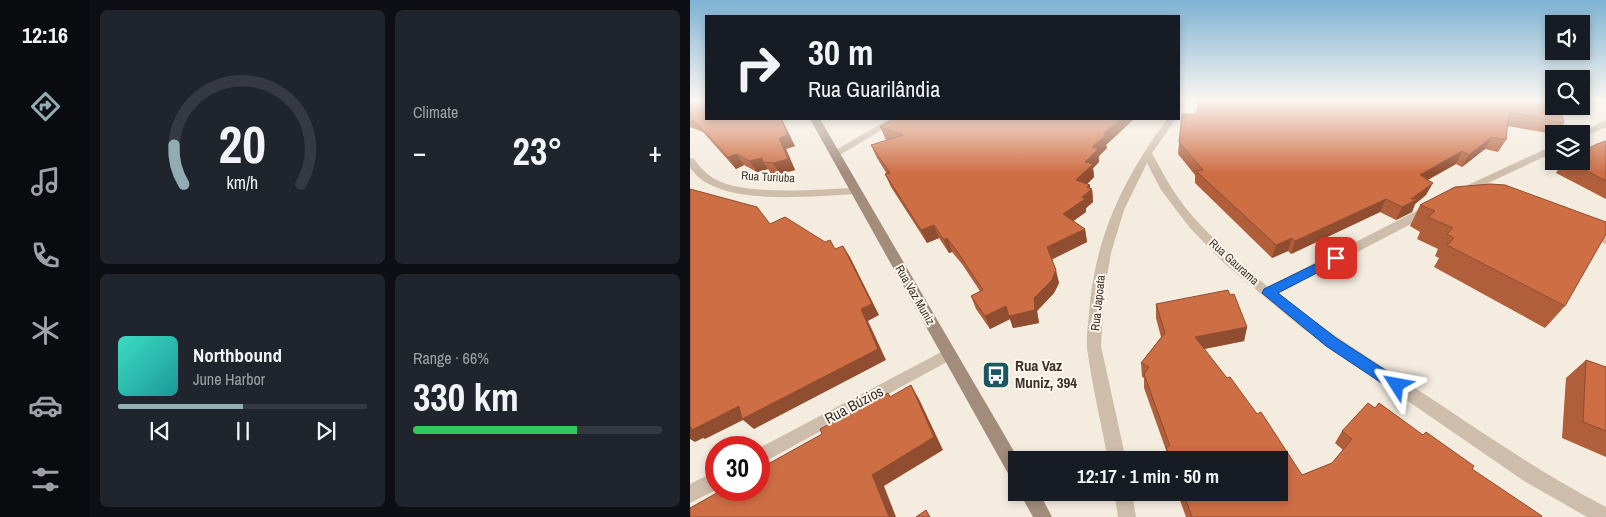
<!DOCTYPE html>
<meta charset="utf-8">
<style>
body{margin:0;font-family:"Archivo Narrow",sans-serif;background:#20242c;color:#f1f3f6;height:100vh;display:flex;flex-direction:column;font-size:19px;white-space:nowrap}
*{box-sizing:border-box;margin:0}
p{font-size:16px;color:#9ea1a6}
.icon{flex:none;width:28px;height:28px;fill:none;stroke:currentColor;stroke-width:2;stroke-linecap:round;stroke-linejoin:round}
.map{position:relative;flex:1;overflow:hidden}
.sheet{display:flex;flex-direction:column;gap:10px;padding:10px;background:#0d0f14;width:600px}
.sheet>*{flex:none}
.guide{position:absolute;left:15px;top:15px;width:475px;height:105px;border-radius:0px;box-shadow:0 2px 8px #0003;background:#171b24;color:#f1f3f6;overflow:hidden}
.fabs{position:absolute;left:855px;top:15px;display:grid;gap:10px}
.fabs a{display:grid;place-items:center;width:45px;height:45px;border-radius:0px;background:#171b24;box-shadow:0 2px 8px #0003;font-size:25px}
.speed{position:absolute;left:15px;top:436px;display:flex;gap:10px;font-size:25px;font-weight:700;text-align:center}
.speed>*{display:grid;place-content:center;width:65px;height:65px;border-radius:50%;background:#171b24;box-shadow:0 2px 8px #0003;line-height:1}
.speed .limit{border:8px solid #d22;background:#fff;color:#111}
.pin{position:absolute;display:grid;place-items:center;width:42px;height:42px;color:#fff;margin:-21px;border-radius:10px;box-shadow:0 2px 8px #0006}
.me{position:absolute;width:55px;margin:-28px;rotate:304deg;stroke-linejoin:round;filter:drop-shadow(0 0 4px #0008)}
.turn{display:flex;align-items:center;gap:18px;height:105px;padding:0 20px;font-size:22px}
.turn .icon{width:65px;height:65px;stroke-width:2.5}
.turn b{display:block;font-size:35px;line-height:42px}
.big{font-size:38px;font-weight:700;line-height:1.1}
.sheet .card{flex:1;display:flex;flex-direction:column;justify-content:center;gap:8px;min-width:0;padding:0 18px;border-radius:8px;background:#20242c}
.sheet .dial{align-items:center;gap:0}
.dial svg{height:130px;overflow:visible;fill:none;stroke:#363941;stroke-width:7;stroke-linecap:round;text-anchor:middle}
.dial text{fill:#f1f3f6;stroke:none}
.song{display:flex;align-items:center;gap:15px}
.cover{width:60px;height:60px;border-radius:8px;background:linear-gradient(135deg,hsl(170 70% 55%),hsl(180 70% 35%))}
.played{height:5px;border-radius:2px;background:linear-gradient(90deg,#91adb3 50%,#363941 50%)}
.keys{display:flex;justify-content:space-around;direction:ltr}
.heat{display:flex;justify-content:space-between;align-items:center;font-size:28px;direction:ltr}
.charge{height:8px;border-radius:4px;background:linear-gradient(90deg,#34c759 66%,#363941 0)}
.sheet .tiles{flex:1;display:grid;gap:10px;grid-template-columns:repeat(2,1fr)}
.trip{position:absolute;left:318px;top:451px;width:280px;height:50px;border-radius:0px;background:#171b24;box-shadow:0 2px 8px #0003;font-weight:700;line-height:50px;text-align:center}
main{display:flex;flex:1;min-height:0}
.tabs{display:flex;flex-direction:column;width:90px;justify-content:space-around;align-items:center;background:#090b0e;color:#9ea1a6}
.tabs .icon{width:35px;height:35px}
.tabs .selected{color:#91adb3}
.tabs b{font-size:22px;color:#f1f3f6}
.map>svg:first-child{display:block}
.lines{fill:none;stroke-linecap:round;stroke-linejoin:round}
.street{fill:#cebdaa;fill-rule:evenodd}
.secondary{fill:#a28c7b;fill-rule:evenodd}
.wall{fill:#b15f3b}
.shaded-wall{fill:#904d30}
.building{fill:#ce6e45;stroke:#904d30}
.route{fill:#1a73e8;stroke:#114b97}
.labels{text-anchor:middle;stroke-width:4;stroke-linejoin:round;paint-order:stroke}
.street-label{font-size:12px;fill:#3c312a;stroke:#fcf6ed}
.near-poi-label{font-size:15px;font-weight:bold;fill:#3c312a;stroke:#fcf6ed;text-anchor:start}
.near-street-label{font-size:15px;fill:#3c312a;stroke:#fcf6ed}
</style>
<main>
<nav class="tabs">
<b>12:16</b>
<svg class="icon selected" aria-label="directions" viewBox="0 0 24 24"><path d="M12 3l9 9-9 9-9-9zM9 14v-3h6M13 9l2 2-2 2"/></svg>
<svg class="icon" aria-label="music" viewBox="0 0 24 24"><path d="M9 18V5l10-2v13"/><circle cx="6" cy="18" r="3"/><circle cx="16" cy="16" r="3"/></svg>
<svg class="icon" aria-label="phone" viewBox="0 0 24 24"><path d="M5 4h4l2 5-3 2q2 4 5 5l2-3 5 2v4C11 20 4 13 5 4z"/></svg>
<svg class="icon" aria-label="climate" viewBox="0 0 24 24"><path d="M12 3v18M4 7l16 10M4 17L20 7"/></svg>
<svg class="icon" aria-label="car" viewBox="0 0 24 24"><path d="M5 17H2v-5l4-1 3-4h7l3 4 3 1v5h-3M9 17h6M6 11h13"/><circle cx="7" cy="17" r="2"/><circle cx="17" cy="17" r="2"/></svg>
<svg class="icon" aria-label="filters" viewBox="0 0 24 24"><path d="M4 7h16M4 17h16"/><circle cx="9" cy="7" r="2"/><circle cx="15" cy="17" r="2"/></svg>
</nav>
<section class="sheet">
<div class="tiles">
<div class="card dial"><svg viewBox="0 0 100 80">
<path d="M14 69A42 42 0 1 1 86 69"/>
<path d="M14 69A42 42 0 0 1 8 45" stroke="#91adb3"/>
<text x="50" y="56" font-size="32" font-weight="700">20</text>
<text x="50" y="72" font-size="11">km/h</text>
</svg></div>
<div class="card"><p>Climate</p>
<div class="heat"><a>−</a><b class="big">23°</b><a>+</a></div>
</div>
<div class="card">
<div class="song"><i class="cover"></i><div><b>Northbound</b><p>June Harbor</p></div></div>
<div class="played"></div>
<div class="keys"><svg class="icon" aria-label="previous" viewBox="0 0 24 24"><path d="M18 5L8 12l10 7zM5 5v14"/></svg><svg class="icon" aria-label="pause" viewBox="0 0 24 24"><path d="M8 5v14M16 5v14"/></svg><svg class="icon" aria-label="next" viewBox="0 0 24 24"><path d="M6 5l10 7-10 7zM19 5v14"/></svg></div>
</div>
<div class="card"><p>Range · 66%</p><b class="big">330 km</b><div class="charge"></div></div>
</div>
</section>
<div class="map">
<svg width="916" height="517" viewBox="0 0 916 517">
<rect width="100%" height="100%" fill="#f5ece0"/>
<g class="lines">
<g class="street">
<polygon points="489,100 498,100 492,109 489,110"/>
<polygon points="901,100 916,100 916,105 902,102"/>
<polygon points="199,119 210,119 148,156 144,157 139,154"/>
<path d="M 477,119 L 486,119 L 462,153 C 468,164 474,176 481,187 C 505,226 544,257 578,287 L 734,207 L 742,207 L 744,210 L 742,213 L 587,294 C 640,334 696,369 751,405 C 805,441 858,477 916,507 L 916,517 L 897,517 L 834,481 L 612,328 L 534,263 L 500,228 L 471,190 L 457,163 L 434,210 L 421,253 L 414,294 L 411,346 L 436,460 L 418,460 C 411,423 402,385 397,348 C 396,337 398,325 399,314 C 404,239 433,179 477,119 Z"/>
<polygon points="916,120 916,127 894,137 891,138 891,134 887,134"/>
<polygon points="864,145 864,152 775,194 767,194 766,192 767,190"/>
<path d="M 0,158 L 4,159 C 9,166 15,173 23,178 C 54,197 129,189 165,188 L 170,191 L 165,194 C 124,196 53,204 17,183 C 10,180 5,173 0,168 Z"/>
<polygon points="897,229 916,235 916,244 893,236 891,233"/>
<polygon points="259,348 264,350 266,354 264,358 69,465 69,448"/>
<polygon points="26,471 26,490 0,503 0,484"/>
<polygon points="424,492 442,492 446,517 428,517"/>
</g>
<g class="secondary">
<polygon points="120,119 130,119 329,460 326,460 326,480 320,477"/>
<polygon points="329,492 349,492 362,517 343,517"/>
</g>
</g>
<g class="wall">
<polygon points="0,100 105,146 96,149 105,170 90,174 81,174 78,169 67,172 54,165 46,169 13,132 0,127"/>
<polygon points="864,100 874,123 867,134 864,134 817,126 816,140 808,152 795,149 772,167 766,164 738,180 736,195 725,204 722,212 706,220 690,212 601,254 598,251 582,258 505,183 505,175 488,154 489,142 506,114"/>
<polygon points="204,119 444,119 416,145 417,148 409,156 409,162 403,168 404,177 397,184 400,188 402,189 403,202 396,208 396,212 383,221 395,229 397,242 362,259 369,283 364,293 347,311 349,323 323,328 320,319 300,329 286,309 281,296 290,291 272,264 262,252 259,253 249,238 237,243 201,187 195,174 197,174 187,158 181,145 197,140 196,140 190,127"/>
<polygon points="916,141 916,199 866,173 874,161 891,161"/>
<polygon points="765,187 875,306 855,328 744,267 749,258 745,256 748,249 727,239 730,232 720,226 730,205"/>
<polygon points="540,295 557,327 554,341 514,349 612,475 642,463 653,450 645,443 652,431 685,408 733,435 851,517 496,517 487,492 589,492 589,460 476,460 476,450 454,388 454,378 452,377 451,363 471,337 466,318 466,304"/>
<polygon points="896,360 916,367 916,457 872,438 876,378"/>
</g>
<g class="shaded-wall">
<polygon points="91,119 92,119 105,146 96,149 105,170 90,174 83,163 89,138"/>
<polygon points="430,119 444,119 416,145 417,148 409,156 409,162 403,168 404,177 388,193 386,180 402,147 413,134"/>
<polygon points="802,137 795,149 772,167 779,155"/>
<polygon points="772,151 766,164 724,187 730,175"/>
<polygon points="47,154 54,165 46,169 38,157"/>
<polygon points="72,158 73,162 78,169 67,172 59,161"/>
<polygon points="743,183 736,195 725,204 722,212 706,220 712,207"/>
<polygon points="400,185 400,191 402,189 403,202 396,208 396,212 375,227 373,214 392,197 397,187"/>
<polygon points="696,199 690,212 601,254 605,241"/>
<polygon points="244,225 249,238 237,243 231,230"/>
<polygon points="395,229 397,242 359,261 357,247"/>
<polygon points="257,238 262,252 259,253 254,240"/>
<polygon points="602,238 598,251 582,258 586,245"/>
<polygon points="153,246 160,257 189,315 178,321 196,360 64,429 53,420 15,439 13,438 5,442 0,439 0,427 171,309"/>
<polygon points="366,270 369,283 364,293 347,311 349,323 323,328 319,316 344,298"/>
<polygon points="316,306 320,319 300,329 295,316"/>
<polygon points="557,327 554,341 504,351 505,337"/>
<polygon points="221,385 229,399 253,450 194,486 206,517 199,517 182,475"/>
</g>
<g class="building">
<polygon points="0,100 16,100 16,119 91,119 98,135 89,138 98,159 83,163 73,162 72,158 59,161 47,154 38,157 5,122 0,119"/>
<polygon points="510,100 864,100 864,106 870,106 874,123 819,112 816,140 802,137 779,155 772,151 730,175 743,183 721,199 728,199 712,207 696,199 605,241 602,238 586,245 506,171 513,170 489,142 492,114 506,114"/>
<polygon points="204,119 430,119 413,134 416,135 402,147 408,149 395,162 403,164 386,180 400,185 397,187 402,189 392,197 395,199 373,214 395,229 357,247 366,270 362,280 344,298 345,310 319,316 316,306 295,316 281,296 293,290 267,251 257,238 254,240 244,225 231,230 195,174 200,173 181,145 213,135 190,127"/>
<polygon points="916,141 916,181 878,161 891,161 891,152 907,144"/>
<polygon points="800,184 815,185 916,222 916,234 875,306 757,245 764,238 757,234 763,228 738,217 745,211 730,205 765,187"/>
<polygon points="0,189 67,207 80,224 95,217 135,242 140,240 145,249 153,246 182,304 171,309 188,349 52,419 49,406 2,430 1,427 0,427"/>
<polygon points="538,290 540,295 544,294 557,327 505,337 537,378 540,377 567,414 571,412 612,475 642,463 662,439 652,431 678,403 685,408 689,403 733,435 736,432 784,466 782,469 852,516 851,517 502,517 493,492 589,492 589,460 481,460 476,447 480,446 454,374 459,367 451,363 475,333 466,304"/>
<polygon points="896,360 916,367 916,431 893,422"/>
<polygon points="221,385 244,437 182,475 199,517 0,517 0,508 32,490 69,490 69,469 132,434 130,429 198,393 200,397"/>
<polygon points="236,510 240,517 226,517"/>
</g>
<linearGradient id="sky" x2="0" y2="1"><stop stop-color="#7db2d3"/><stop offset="0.58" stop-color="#faf6f1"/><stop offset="1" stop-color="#faf6f1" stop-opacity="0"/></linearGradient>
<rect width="916" height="173" fill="url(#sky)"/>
<polygon class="route" points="646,254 650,255 651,258 650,261 588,293 646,338 712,381 714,385 712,390 707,392 702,390 636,346 572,293 574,289"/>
<defs>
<g id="bus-square" transform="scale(1.4375)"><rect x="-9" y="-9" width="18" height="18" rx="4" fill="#1c5861" stroke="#fcf6ed"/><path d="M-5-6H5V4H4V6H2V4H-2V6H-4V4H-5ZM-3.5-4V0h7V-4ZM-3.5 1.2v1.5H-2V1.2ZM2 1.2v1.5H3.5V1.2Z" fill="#fff"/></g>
</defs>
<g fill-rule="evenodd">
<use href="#bus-square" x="306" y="375"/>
</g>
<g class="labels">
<g class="street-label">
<text transform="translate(78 177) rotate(3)" y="4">Rua Turiuba</text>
<text transform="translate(544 262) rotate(42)" y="4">Rua Gaurama</text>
<text transform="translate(225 295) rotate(60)" y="4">Rua Vaz Muniz</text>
<text transform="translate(408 303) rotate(-84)" y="4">Rua Japoata</text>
</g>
<g class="near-poi-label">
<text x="325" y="371">Rua Vaz<tspan x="325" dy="17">Muniz, 394</tspan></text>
</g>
<g class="near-street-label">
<text transform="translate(164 405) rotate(-28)" y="5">Rua Búzios</text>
</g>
</g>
</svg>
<div class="fabs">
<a><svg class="icon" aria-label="sound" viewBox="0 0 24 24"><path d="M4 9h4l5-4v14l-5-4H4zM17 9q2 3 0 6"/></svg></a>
<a><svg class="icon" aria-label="search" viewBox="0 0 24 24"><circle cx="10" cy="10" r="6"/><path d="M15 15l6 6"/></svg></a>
<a><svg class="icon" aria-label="layers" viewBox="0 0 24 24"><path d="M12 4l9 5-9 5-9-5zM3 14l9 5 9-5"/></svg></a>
</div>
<div class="speed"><div class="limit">30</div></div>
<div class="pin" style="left:646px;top:258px;background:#d93025"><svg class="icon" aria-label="arrive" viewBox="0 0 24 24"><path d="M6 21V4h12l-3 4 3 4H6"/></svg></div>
<svg class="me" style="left:707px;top:385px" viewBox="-20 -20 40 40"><path d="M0-17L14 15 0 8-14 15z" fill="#1a73e8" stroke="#fff" stroke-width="4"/></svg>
<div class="trip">12:17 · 1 min · 50 m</div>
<div class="guide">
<div class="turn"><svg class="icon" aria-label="right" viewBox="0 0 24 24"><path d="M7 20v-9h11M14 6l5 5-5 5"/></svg><div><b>30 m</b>Rua Guarilândia</div></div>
</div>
</div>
</main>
